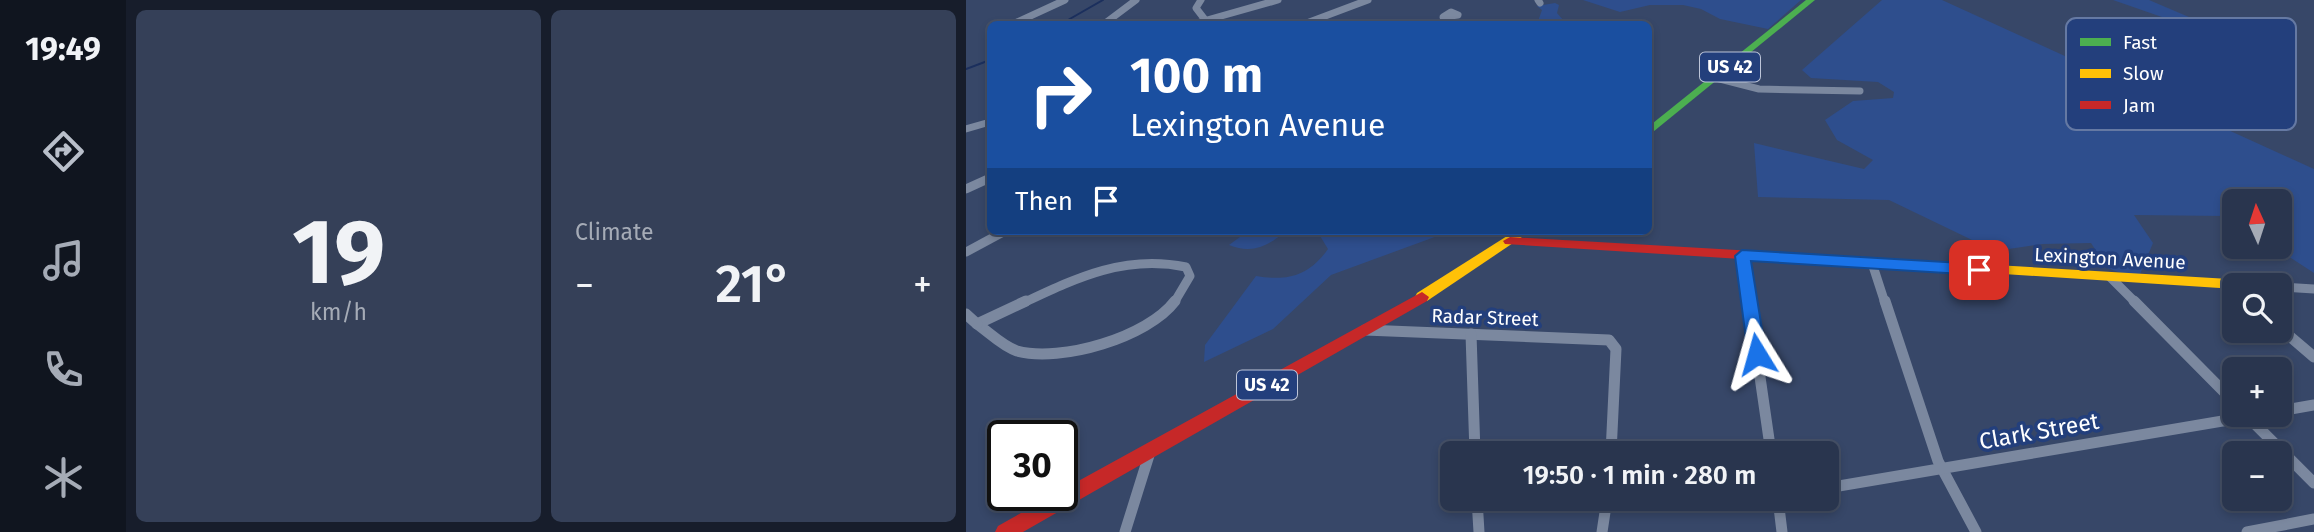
<!DOCTYPE html>
<meta charset="utf-8">
<style>
body{margin:0;font-family:"Fira Sans",sans-serif;background:#354058;color:#f1f3f6;height:100vh;display:flex;flex-direction:column;font-size:26px;white-space:nowrap}
*{box-sizing:border-box;margin:0}
p{font-size:23px;color:#a5abb6}
.icon{flex:none;width:38px;height:38px;fill:none;stroke:currentColor;stroke-width:2;stroke-linecap:round;stroke-linejoin:round}
.map{position:relative;flex:1;overflow:hidden}
.details{display:flex;flex-direction:column;gap:10px;padding:10px;background:#171d2b;width:840px}
.details>*{flex:none}
.guide{position:absolute;left:21px;top:21px;width:665px;height:214px;border-radius:10px;box-shadow:0 4px 10px #0003,0 0 0 2px #455066;background:#1a4fa0;color:#fff;overflow:hidden}
.needle{width:46px;rotate:357deg}
.tools{position:absolute;left:1256px;top:189px;display:grid;gap:14px}
.tools a{display:grid;place-items:center;width:70px;height:70px;border-radius:10px;background:#29354e;box-shadow:0 4px 10px #0003,0 0 0 2px #455066;font-size:35px}
.speed{position:absolute;left:21px;top:420px;display:flex;gap:14px;font-size:35px;font-weight:700;text-align:center}
.speed>*{display:grid;place-content:center;width:91px;height:91px;border-radius:50%;background:#29354e;box-shadow:0 4px 10px #0003,0 0 0 2px #455066;line-height:1}
.speed .limit{border:4px solid #111;border-radius:10px;background:#fff;color:#111}
.pin{position:absolute;display:grid;place-items:center;width:60px;height:60px;color:#fff;margin:-30px;border-radius:14px;box-shadow:0 4px 10px #0006}
.me{position:absolute;width:77px;margin:-38px;rotate:352deg;stroke-linejoin:round;filter:drop-shadow(0 0 5px #0008)}
.turn{display:flex;align-items:center;gap:24px;height:147px;padding:0 28px;font-size:32px}
.turn .icon{width:91px;height:91px;stroke-width:2.5}
.turn b{display:block;font-size:49px;line-height:60px}
.then{display:flex;align-items:center;height:66px;padding:0 28px;background:#0003;gap:14px;font-size:26px}
.big{font-size:52px;font-weight:600;line-height:1.1}
.details .widget{flex:1;display:flex;flex-direction:column;justify-content:center;gap:10px;min-width:0;padding:0 24px;border-radius:10px;background:#354058}
.details .dial{align-items:center;gap:0}
.dial b{font-size:91px;line-height:1}
.heat{display:flex;justify-content:space-between;align-items:center;font-size:38px;direction:ltr}
.details .tiles{flex:1;display:grid;gap:10px;grid-template-columns:repeat(2,1fr)}
.trip{position:absolute;left:474px;top:441px;width:399px;height:70px;border-radius:10px;background:#29354e;box-shadow:0 4px 10px #0003,0 0 0 2px #455066;font-weight:600;line-height:70px;text-align:center}
main{display:flex;flex:1;min-height:0}
.dock{display:flex;flex-direction:column;width:126px;justify-content:space-around;align-items:center;background:#10151f;color:#a5abb6}
.dock .icon{width:49px;height:49px}
.dock .selected{color:#b9bfca}
.dock b{font-size:32px;color:#f1f3f6}
.map>svg:first-child{display:block}
.green{fill:#2e4e8d}
.lines{fill:none;stroke-linecap:round;stroke-linejoin:round}
.stream{stroke:#1b2f5d;stroke-width:2}
.street-far2{stroke:#7b889f;stroke-width:7}
.street-far1{stroke:#7b889f;stroke-width:9}
.street{stroke:#7b889f;stroke-width:11}
.fast{fill:#4caf50;fill-rule:evenodd}
.slow{fill:#ffc107;fill-rule:evenodd}
.jam{fill:#c62828;fill-rule:evenodd}
.route{fill:#1a73e8;stroke:#114b97;stroke-width:2}
.labels{text-anchor:middle;stroke-width:7;stroke-linejoin:round;paint-order:stroke}
.shield{fill:#233f7c;stroke:#bdc5d8;stroke-width:2}
.shield-label{font-size:18px;font-weight:bold;fill:#fff}
.street-label{font-size:19px;fill:#fff;stroke:#233f7c}
.near-street-label{font-size:23px;fill:#fff;stroke:#233f7c}
.key{fill:#233f7c;stroke:#6579a3;stroke-width:2}
.key-label{font-size:19px;fill:#fff}
</style>
<main>
<nav class="dock">
<b>19:49</b>
<svg class="icon selected" aria-label="directions" viewBox="0 0 24 24"><path d="M12 3l9 9-9 9-9-9zM9 14v-3h6M13 9l2 2-2 2"/></svg>
<svg class="icon" aria-label="music" viewBox="0 0 24 24"><path d="M9 18V5l10-2v13"/><circle cx="6" cy="18" r="3"/><circle cx="16" cy="16" r="3"/></svg>
<svg class="icon" aria-label="phone" viewBox="0 0 24 24"><path d="M5 4h4l2 5-3 2q2 4 5 5l2-3 5 2v4C11 20 4 13 5 4z"/></svg>
<svg class="icon" aria-label="climate" viewBox="0 0 24 24"><path d="M12 3v18M4 7l16 10M4 17L20 7"/></svg>
</nav>
<section class="details">
<div class="tiles">
<div class="widget dial"><b>19</b><p>km/h</p></div>
<div class="widget"><p>Climate</p>
<div class="heat"><a>−</a><b class="big">21°</b><a>+</a></div>
</div>
</div>
</section>
<div class="map">
<svg width="1348" height="532" viewBox="0 0 1348 532">
<rect width="100%" height="100%" fill="#374768"/>
<g class="green">
<polygon points="617,0 835,0 802,29 754,19 735,9 717,5 684,5 654,12"/>
<polygon points="916,0 976,0 1228,115 1237,123 1249,124 1348,169 1348,273 1308,247 1314,247 1314,201 1269,201 1269,221 1261,216 1168,215 1187,243 1172,279 1141,268 1125,243 1077,244 1029,251 923,200 792,197 788,143 898,169 907,160 871,140 859,120 887,101 927,98 928,92 912,82 845,78 836,70"/>
<polygon points="1147,0 1183,0 1284,43 1265,41"/>
<polygon points="589,3 593,5 591,13 597,20 634,24 571,24 576,10 571,6"/>
<path d="M 282,231 L 319,231 C 302,247 285,254 263,245 Z"/>
<path d="M 351,231 L 485,231 L 365,275 L 307,329 L 238,362 L 239,345 L 290,276 C 321,281 342,277 362,249 Z"/>
</g>
<g class="lines">
<g class="stream">
<polyline points="95,24 137,0"/>
<polyline points="0,69 24,60"/>
</g>
<g class="street-far2">
<polyline points="235,0 230,8 240,21"/>
<polyline points="572,0 574,3"/>
<polygon points="485,12 492,15 477,17"/>
<polyline points="47,24 99,0"/>
<polyline points="138,24 170,0"/>
<polyline points="227,24 312,0"/>
<polyline points="338,24 402,0"/>
<polyline points="750,78 793,89 894,91"/>
<polyline points="0,129 24,122"/>
</g>
<g class="street-far1">
<polyline points="0,189 24,178"/>
<polyline points="0,252 39,231"/>
<polyline points="776,255 783,303"/>
<polyline points="906,263 919,303"/>
<polyline points="1144,277 1170,303"/>
<polyline points="1314,287 1348,289"/>
<path d="M 57,303 C 110,278 159,254 220,267 L 224,276 L 208,303"/>
</g>
<g class="street">
<path d="M 60,301 L 11,324 C 24,333 36,346 51,351 C 95,363 182,337 209,301"/>
<polyline points="783,301 805,453"/>
<polyline points="919,301 972,461 1010,532"/>
<polyline points="1168,301 1269,403"/>
<polyline points="0,314 11,324"/>
<polyline points="1314,328 1348,357"/>
<polyline points="399,330 643,340 650,349 645,453"/>
<polyline points="505,334 509,453"/>
<polyline points="1314,411 1348,405"/>
<polyline points="1280,415 1348,483"/>
<polyline points="861,488 1292,415"/>
<polyline points="511,499 513,532"/>
<polyline points="812,499 816,532"/>
<polyline points="159,532 184,452"/>
<polyline points="636,532 641,499"/>
<polyline points="1281,532 1348,519"/>
</g>
<polygon class="fast" points="840,0 849,0 682,136 682,127"/>
<g class="slow">
<polygon points="549,231 565,231 461,301 451,301 449,297 451,293"/>
<polygon points="996,263 1280,280 1287,285 1269,285 1269,289 991,271 989,268"/>
</g>
<g class="jam">
<polygon points="544,237 996,263 1003,268 996,273 539,244 537,241"/>
<polygon points="456,292 463,297 461,301 57,532 29,532 32,526 87,495 96,495 96,490"/>
</g>
</g>
<polygon class="route" points="776,250 1013,264 1021,270 1013,275 785,261 800,354 791,361 782,354 769,256"/>
<g class="labels">
<g class="shield">
<rect x="734" y="52.5" width="60" height="29" rx="5"/>
<rect x="271" y="370.5" width="60" height="29" rx="5"/>
</g>
<g class="shield-label">
<text x="764" y="73">US 42</text>
<text x="301" y="391">US 42</text>
</g>
<g class="street-label">
<text transform="translate(1144 258) rotate(3)" y="7">Lexington Avenue</text>
<text transform="translate(519 317) rotate(2)" y="7">Radar Street</text>
</g>
<g class="near-street-label">
<text transform="translate(1073 431) rotate(-10)" y="8">Clark Street</text>
</g>
</g>
<rect x="1100" y="18" width="230" height="112" rx="10" class="key"/>
<rect x="1114" y="38" width="31" height="8" fill="#4caf50"/>
<rect x="1114" y="69" width="31" height="9" fill="#ffc107"/>
<rect x="1114" y="101" width="31" height="8" fill="#c62828"/>
<g class="key-label">
<text x="1157" y="49">Fast</text>
<text x="1157" y="80">Slow</text>
<text x="1157" y="112">Jam</text>
</g>
</svg>
<div class="tools">
<a><svg class="needle" viewBox="-14 -14 28 28"><path d="M0-13l5 13h-10z" fill="#e53935"/><path d="M0 13l5-13h-10z" fill="#a5abb6"/></svg></a>
<a><svg class="icon" aria-label="search" viewBox="0 0 24 24"><circle cx="10" cy="10" r="6"/><path d="M15 15l6 6"/></svg></a>
<a>+</a>
<a>−</a>
</div>
<div class="speed"><div class="limit">30</div></div>
<div class="pin" style="left:1013px;top:270px;background:#d93025"><svg class="icon" aria-label="arrive" viewBox="0 0 24 24"><path d="M6 21V4h12l-3 4 3 4H6"/></svg></div>
<svg class="me" style="left:791px;top:354px" viewBox="-20 -20 40 40"><path d="M0-17L14 15 0 8-14 15z" fill="#1a73e8" stroke="#fff" stroke-width="4"/></svg>
<div class="trip">19:50 · 1 min · 280 m</div>
<div class="guide">
<div class="turn"><svg class="icon" aria-label="right" viewBox="0 0 24 24"><path d="M7 20v-9h11M14 6l5 5-5 5"/></svg><div><b>100 m</b>Lexington Avenue</div></div>
<div class="then">Then<svg class="icon" aria-label="arrive" viewBox="0 0 24 24"><path d="M6 21V4h12l-3 4 3 4H6"/></svg></div>
</div>
</div>
</main>
